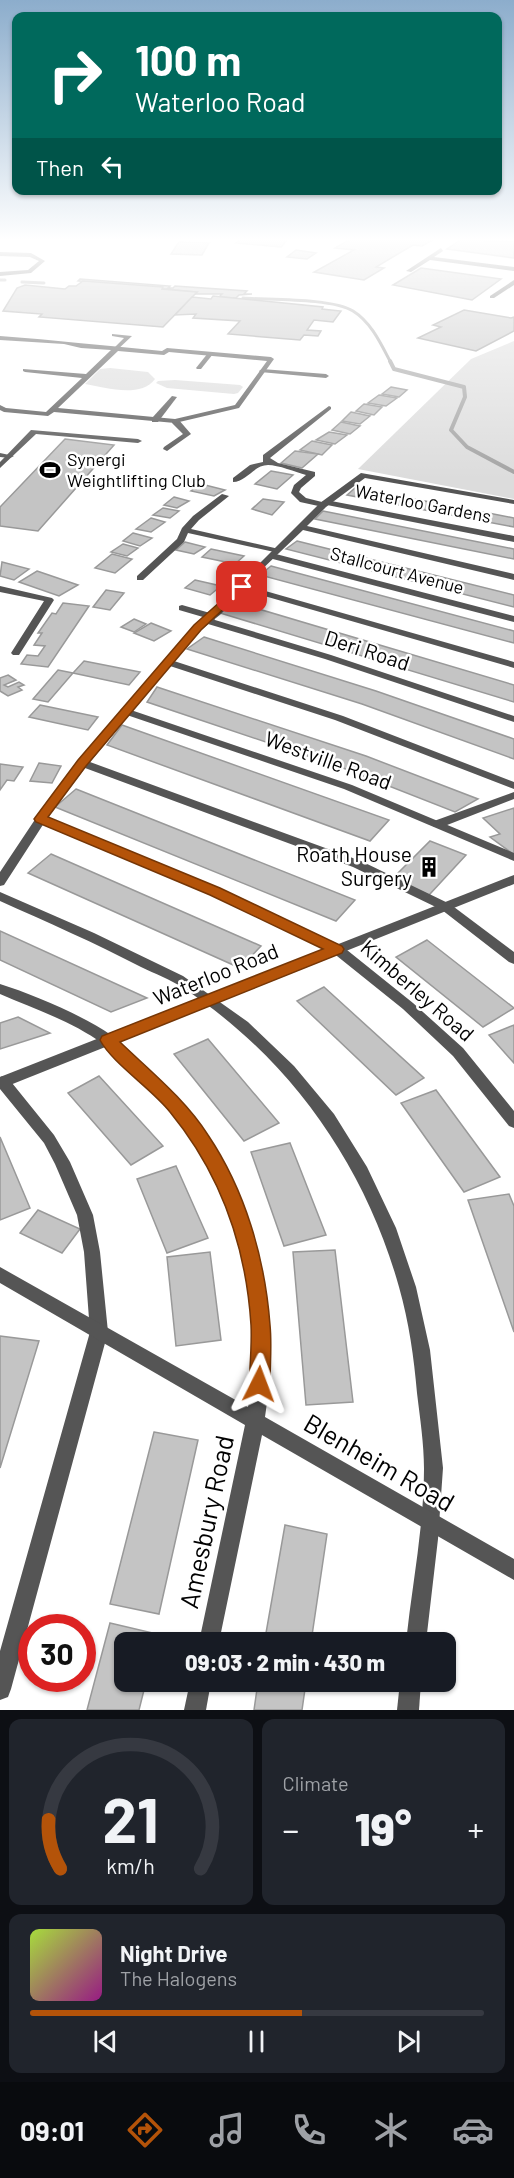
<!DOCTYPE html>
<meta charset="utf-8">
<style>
body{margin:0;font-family:Barlow,sans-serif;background:#20242c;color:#f1f3f6;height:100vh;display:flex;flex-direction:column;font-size:22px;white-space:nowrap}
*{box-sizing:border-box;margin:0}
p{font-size:20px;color:#9ea1a6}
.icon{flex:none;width:33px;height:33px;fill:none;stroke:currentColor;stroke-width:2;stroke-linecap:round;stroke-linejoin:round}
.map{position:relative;height:1710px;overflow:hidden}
.panel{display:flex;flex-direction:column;gap:9px;padding:9px;background:#0d0f14;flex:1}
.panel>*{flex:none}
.guide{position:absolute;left:12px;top:12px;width:490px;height:183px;border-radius:12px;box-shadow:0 2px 4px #0004;background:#00695c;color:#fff;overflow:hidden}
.speed{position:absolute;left:18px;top:1614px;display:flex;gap:12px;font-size:30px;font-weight:700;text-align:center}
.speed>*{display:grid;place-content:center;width:78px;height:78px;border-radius:50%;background:#171b24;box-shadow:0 2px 4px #0004;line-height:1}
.speed .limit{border:9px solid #d22;background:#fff;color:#111}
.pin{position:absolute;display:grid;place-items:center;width:51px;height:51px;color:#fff;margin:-26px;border-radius:12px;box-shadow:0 3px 9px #0006}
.me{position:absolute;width:66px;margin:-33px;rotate:3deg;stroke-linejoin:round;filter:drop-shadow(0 0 4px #0008)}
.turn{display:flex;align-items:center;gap:21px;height:126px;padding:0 24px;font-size:27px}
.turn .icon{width:78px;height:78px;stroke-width:2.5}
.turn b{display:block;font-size:42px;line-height:51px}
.then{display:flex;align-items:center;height:57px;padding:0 24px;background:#0003;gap:12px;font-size:22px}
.big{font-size:45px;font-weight:800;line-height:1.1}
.panel .widget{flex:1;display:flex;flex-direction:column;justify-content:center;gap:9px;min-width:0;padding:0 21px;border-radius:12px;background:#20242c}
.panel .dial{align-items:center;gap:0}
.dial svg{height:156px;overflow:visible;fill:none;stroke:#363941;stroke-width:7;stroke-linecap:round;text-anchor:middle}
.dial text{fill:#f1f3f6;stroke:none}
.song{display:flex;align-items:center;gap:18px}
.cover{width:72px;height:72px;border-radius:9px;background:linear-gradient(135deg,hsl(80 70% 55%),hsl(310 70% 35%))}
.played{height:6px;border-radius:3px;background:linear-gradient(90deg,#b45309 60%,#363941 60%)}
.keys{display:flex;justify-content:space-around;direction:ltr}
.heat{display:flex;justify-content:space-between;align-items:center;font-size:33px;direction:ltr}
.panel .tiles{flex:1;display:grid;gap:9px;grid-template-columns:1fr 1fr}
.widget:last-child{grid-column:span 2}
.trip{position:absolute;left:114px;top:1632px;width:342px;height:60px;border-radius:12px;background:#171b24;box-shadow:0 2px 4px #0004;font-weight:800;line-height:60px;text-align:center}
.dock{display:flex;height:96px;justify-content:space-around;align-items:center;background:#090b0e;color:#9ea1a6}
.dock .icon{width:42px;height:42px}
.dock .active{color:#b45309}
.dock b{font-size:27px;color:#f1f3f6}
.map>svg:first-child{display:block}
.green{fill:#dcdcdc}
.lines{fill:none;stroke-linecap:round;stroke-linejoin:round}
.stream-far1{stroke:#a3a3a3;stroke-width:3}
.stream{stroke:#a3a3a3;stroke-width:4}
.building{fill:#c4c4c4;stroke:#999;stroke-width:1.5}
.service{fill:#555;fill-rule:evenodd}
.minor{fill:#555;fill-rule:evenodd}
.tertiary{fill:#555;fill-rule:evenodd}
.route{fill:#b45309;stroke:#753606;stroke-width:1.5}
.labels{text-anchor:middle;stroke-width:5;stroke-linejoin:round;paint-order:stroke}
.far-poi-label{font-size:18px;fill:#000;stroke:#fff;text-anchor:start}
.far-street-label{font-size:18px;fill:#000;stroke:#fff}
.street-label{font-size:21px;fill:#000;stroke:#fff}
.poi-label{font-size:21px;fill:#000;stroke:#fff;text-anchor:end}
.near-street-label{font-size:26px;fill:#000;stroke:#fff}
</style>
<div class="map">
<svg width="514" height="1710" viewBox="0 0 514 1710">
<rect width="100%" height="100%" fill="#fff"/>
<g class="green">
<polygon points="514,341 514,499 358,469 471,359"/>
<path d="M 110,368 L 148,372 L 155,379 C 140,399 104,387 85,384 L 100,369 Z"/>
<polygon points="175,380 240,385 243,387 238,393 234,394 167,388 156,383 158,381"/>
</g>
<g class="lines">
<g class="stream-far1">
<polyline points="0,280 5,280"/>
<polyline points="22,282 44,283"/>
<path d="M 243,298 C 270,300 332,298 353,311 C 371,322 381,344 391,363"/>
</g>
<polyline class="stream" points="390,361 394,369 464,387 465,397 451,430 467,447 514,472"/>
</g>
<g class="building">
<polygon points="241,239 288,239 281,247 236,243"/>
<polygon points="351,239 419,239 431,241 422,246 413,245 376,267 384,268 364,280 314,272 354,250 335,248"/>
<polygon points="462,239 514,242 514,258 447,249"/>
<polygon points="179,242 209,243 202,255 171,254"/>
<polygon points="296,250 316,253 307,259 287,257"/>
<polygon points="421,268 501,279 472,300 393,285"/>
<polygon points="80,279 170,286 168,288 173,288 175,286 247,291 244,294 252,294 239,295 236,298 219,297 222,294 194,294 197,292 78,281"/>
<polygon points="83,281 163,287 162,289 197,292 163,327 39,317 42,314 3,311 17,288 25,285 65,289 69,286 76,286"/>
<polygon points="213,296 323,307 322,309 341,311 333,322 314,320 307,330 321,331 318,336 304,335 300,340 228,334 240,321 193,318 196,314 175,315 192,297 211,299"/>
<polygon points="464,310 511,318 514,317 514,331 476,351 418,338 441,327 433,325"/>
<polygon points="391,387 407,390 399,397 382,394"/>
<polygon points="379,395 397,398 386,406 368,403"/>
<polygon points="364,404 382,407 374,415 356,411"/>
<polygon points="351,412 370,416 360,424 342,421"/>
<polygon points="341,422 360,426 350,434 332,430"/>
<polygon points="329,432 347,435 335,444 316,440"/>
<polygon points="65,439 114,445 38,531 0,526 0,507"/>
<polygon points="312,441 332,445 322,455 300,450"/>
<polygon points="295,451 318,454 302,468 281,463"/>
<polygon points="271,471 293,475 277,489 255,484"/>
<polygon points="201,484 225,490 214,496 191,491"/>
<polygon points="355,488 468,509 461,517 347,495"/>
<polygon points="174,497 189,501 177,508 164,505"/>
<polygon points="263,499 284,502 272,515 252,509"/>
<polygon points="163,508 179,511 170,518 153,515"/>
<polygon points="468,509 514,518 514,527 461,517"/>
<polygon points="323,511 514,549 514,559 315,519"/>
<polygon points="151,518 165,522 151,532 136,529"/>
<polygon points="133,533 152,538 140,546 123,541"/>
<polygon points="297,541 514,595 514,607 286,549"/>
<polygon points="185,542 205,547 194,554 176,550"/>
<polygon points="123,544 138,548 127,556 111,552"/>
<polygon points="211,549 244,556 235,564 202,557"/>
<polygon points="112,554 132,559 115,573 95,568"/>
<polygon points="2,562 29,569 14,580 0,576"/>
<polygon points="271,566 514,631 514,643 260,575"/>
<polygon points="37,571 78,585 59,596 19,582"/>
<polygon points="195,580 221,586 210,595 185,588"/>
<polygon points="106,590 124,593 110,610 93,607"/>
<polygon points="235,602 514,685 514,702 220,613"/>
<polygon points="63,603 89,606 48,667 21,664 27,655 38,656 45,646 34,645 42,633 38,633 52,613 56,614"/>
<polygon points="134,619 146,624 134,632 121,627"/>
<polygon points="151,623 171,631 154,641 134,633"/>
<polygon points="204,637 376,691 514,739 514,759 362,704 187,649"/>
<polygon points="84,661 140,672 129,685 73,673"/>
<polygon points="58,670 73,673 48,702 33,699"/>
<polygon points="8,675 16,680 4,685 8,687 19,682 24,685 18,687 22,690 8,696 0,691 0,678"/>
<polygon points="157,687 366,756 478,799 455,812 343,768 147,702"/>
<polygon points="40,705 98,717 88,730 29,717"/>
<polygon points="122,725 389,820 370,841 107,745"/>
<polygon points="39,763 61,766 52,783 30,781"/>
<polygon points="0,764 23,767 14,781 7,780 0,790"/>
<polygon points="76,789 355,900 336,921 55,807"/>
<polygon points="514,808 514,854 513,854 490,837 500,834 483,818"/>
<polygon points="430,841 466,855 429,895 392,879"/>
<polygon points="51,854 261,946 240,968 28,873"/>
<polygon points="0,931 147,998 111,1012 0,960"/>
<polygon points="427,940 514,1008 483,1027 396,957"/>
<polygon points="324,987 424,1078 396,1095 297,1001"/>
<polygon points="18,1017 50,1033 0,1049 0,1023"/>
<polygon points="514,1025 514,1063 489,1035"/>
<polygon points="208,1039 279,1123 244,1141 174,1054"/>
<polygon points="99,1076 163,1146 131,1165 68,1093"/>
<polygon points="436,1090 500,1177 464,1192 401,1103"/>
<polygon points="0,1137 30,1208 0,1220"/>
<polygon points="290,1143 326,1235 284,1246 251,1152"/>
<polygon points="176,1166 208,1238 167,1253 137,1179"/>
<polygon points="509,1194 514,1206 514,1332 468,1200"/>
<polygon points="38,1210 80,1229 62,1253 20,1233"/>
<polygon points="335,1250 353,1402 306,1405 293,1252"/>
<polygon points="210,1252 221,1340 176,1346 167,1257"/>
<polygon points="0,1336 39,1341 0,1468"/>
<polygon points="154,1432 198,1440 159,1614 110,1604"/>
<polygon points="285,1525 327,1534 311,1642 266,1633"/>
<polygon points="110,1623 157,1634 155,1642 124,1642 124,1682 146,1682 139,1710 87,1710"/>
<polygon points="258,1682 306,1682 302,1710 254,1710"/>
</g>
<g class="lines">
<g class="service">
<polygon points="0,252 31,253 45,261 31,273 0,276 0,272 28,270 39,261 30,257 0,256"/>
<polygon points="112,334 132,336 116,351 113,349 124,338 112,336"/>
<polygon points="208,353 213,354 201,369 197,369 196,368"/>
<polygon points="262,369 326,374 329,376 326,378 260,372 259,371"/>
<polygon points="172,396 177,397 158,422 152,422 152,418"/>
<polygon points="172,419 178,419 191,434 167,451 163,449 164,447 183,434 172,423"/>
<polygon points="31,430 138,439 142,441 138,443 36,434 0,468 0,462"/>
<polygon points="361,473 514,500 514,504 365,478 326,507 307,526 514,574 514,580 303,530 255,576 256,577 248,586 514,662 514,668 244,590 221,614 201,630 174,661 343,716 514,782 514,789 335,720 170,666 90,762 361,861 450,904 514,952 514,964 509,962 442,910 353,867 85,768 48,817 4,885 0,886 0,872 40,812 78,761 195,626 215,610 252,574 252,571 320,503"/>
<polygon points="514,792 514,799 442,827 434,827 432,824 434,821"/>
<path d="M 0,892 L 94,933 L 183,976 L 248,1022 L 294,1066 L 334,1114 L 367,1167 L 396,1228 L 416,1287 L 430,1350 L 443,1468 L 438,1539 L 426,1642 L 406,1642 C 412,1585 424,1527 424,1469 C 424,1444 420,1418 417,1393 C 414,1358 409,1322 399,1287 C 365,1165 289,1057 183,988 C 170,979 155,974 141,967 C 95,943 47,922 0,901 Z"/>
<polygon points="3,1076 8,1078 54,1135 70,1162 93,1215 100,1252 108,1332 11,1689 8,1697 0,1700 0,1651 90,1332 84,1252 77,1215 55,1164 44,1143 0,1089 0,1077"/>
<polygon points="400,1682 421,1682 419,1710 397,1710"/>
</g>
<g class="minor">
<polygon points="441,248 443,251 434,257 514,267 514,271 430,260 411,272 406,271"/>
<polygon points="514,280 514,285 494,298 490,298 490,296"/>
<path d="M 0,336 C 54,340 108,346 162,351 L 167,348 L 271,357 L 274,359 L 239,408 L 175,423 L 54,412 L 48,416 L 4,412 L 0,410 L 0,405 L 6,408 L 46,412 L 82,378 L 25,372 L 23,371 L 23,369 L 86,374 L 111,350 L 81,348 L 64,344 L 0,340 ZM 118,351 L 164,355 L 169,352 L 267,361 L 235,405 L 175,419 L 58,408 Z"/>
<path d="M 329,406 L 331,407 L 331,409 L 270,458 L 278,463 L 315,472 L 315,476 L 301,488 L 299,492 L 306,498 L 322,502 L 326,500 L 514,536 L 514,542 L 327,505 L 323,507 L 300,502 L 291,493 L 294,485 L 306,475 C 296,472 278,465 268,465 C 254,465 246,482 233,482 L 233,478 L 250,465 L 263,462 L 263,455 Z"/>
<polygon points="0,453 14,456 10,458 0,457"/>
<polygon points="222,494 229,496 199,520 191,529 279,549 279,553 188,533 184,542 143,580 137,580 137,576 177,539 182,528 193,516"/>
<polygon points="272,553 514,616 514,622 269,558 268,556"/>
<polygon points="0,586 52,598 54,600 19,655 13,655 11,653 44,601 0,592"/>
<polygon points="182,605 210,613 215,620 331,655 514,716 514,722 325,659 208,624 203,617 179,610 179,606"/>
<polygon points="125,708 352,785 514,853 514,861 344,789 121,713 120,711 121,709"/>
<polygon points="40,815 219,889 342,946 413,1003 463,1048 514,1111 514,1128 509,1126 453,1056 403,1009 332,952 211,895 36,821 34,819 36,817"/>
<path d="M 0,984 C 32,994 84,1016 111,1035 C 127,1047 140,1062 154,1076 C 174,1097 194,1118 210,1142 C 261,1221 280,1324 265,1417 L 514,1559 L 514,1580 L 262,1435 L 219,1642 L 199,1642 L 245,1425 L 0,1283 L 0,1267 L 248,1407 C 260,1321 245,1227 200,1152 C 185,1127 165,1106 145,1085 C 131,1071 118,1056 103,1044 C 72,1021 34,1009 0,994 Z"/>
<polygon points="190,1682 211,1682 206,1710 184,1710"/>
</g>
<polygon class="tertiary" points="514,875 514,884 0,1089 0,1077"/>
</g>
<linearGradient id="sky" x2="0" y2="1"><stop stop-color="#8cadcc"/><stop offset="0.5" stop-color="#fff"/><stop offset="1" stop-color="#fff" stop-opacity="0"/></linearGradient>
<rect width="514" height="479" fill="url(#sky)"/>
<path class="route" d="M 239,585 L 247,587 L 201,630 L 86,766 L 48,817 L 220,888 L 342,946 L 344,949 L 342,953 L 120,1042 C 150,1071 185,1099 208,1135 C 245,1190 265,1258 270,1325 C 272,1344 270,1365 270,1384 L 267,1391 L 259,1394 L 252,1391 L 249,1384 C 250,1365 252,1345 251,1325 C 246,1246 220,1173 170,1112 C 152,1089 112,1063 100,1040 L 102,1036 L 323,949 L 210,895 L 36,822 L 34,819 L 78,760 L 194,625 Z"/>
<defs>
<g id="stadium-bare" transform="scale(1.62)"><path d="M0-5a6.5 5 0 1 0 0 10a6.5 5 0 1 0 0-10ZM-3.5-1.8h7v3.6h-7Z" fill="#000" stroke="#fff" stroke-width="2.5" paint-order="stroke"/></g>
<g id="building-bare" transform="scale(1.62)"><path d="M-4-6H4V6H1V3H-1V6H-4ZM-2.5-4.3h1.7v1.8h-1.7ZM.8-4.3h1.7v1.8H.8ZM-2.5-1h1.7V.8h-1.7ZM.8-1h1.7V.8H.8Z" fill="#000" stroke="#fff" stroke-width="2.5" paint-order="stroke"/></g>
</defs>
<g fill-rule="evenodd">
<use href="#stadium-bare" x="50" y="470"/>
<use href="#building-bare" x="429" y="867"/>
</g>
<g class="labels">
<g class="far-poi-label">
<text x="67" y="466">Synergi<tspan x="67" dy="21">Weightlifting Club</tspan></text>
</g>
<g class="far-street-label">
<text transform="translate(423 504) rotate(11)" y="6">Waterloo Gardens</text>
<text transform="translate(397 571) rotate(15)" y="6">Stallcourt Avenue</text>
</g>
<g class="street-label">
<text transform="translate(367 651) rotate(18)" y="7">Deri Road</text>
<text transform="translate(328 761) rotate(20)" y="7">Westville Road</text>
<text transform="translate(216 975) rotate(-22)" y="7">Waterloo Road</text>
<text transform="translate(417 991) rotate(41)" y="7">Kimberley Road</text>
</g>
<g class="poi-label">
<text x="412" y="862">Roath House<tspan x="412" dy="24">Surgery</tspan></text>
</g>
<g class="near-street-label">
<text transform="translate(379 1463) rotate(30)" y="9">Blenheim Road</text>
<text transform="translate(207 1522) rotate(-78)" y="9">Amesbury Road</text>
</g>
</g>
</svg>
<div class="speed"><div class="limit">30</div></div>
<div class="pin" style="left:242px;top:587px;background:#d93025"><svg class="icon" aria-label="arrive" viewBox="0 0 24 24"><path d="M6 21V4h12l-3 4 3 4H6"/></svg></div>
<svg class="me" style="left:259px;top:1384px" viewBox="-20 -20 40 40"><path d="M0-17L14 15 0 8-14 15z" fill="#b45309" stroke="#fff" stroke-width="4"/></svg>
<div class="trip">09:03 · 2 min · 430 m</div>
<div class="guide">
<div class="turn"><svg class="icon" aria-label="right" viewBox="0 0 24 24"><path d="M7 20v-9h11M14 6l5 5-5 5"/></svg><div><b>100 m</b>Waterloo Road</div></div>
<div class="then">Then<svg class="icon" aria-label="left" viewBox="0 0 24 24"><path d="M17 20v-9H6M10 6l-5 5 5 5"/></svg></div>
</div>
</div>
<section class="panel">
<div class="tiles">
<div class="widget dial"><svg viewBox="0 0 100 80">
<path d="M14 69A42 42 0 1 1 86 69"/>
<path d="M14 69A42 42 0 0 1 8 44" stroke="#b45309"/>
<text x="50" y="56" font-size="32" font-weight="700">21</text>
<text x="50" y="72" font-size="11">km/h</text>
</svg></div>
<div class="widget"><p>Climate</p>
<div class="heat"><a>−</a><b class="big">19°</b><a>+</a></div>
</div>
<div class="widget">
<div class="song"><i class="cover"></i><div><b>Night Drive</b><p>The Halogens</p></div></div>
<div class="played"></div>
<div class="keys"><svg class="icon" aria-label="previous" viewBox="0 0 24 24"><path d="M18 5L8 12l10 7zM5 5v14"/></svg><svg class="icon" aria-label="pause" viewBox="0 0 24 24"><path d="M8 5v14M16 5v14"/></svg><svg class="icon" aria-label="next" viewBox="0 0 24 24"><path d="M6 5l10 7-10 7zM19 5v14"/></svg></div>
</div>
</div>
</section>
<nav class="dock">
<b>09:01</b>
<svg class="icon active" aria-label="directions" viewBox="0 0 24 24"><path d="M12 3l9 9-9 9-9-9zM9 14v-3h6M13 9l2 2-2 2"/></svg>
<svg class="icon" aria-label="music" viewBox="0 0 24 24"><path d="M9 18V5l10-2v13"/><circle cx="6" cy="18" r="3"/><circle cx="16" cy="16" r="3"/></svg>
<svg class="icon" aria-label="phone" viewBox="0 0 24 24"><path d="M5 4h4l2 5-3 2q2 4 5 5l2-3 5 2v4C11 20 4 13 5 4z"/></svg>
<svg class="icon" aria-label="climate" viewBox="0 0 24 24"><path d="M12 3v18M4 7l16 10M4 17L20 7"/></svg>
<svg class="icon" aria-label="car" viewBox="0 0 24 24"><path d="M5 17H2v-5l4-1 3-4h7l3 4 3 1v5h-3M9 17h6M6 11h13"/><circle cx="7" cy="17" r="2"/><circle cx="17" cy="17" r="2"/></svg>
</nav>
